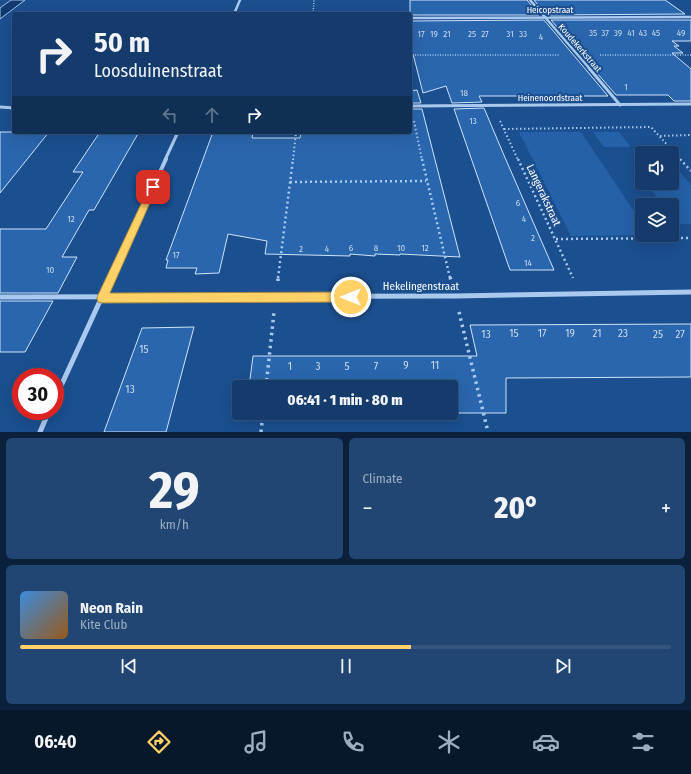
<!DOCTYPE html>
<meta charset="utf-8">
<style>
body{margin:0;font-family:"Fira Sans Condensed",sans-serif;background:#214673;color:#f1f3f6;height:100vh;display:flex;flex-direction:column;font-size:15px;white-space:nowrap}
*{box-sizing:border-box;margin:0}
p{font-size:13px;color:#9dadc1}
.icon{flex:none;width:22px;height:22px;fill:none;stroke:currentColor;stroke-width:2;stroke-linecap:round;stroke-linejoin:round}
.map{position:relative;height:432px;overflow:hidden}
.side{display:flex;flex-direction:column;gap:6px;padding:6px;background:#0b203b;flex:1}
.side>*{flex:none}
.top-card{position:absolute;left:12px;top:12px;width:400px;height:122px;border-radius:4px;box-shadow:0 4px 16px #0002,0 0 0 1px #33557e;background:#143b6b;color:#f1f3f6;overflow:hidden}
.controls{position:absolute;left:635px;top:146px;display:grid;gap:8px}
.controls a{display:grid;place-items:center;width:44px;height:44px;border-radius:4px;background:#143b6b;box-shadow:0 4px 16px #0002,0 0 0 1px #33557e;font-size:20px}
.speed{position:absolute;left:12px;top:368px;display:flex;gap:8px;font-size:20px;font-weight:700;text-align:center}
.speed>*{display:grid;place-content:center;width:52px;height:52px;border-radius:50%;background:#143b6b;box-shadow:0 4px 16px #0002,0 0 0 1px #33557e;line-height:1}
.speed .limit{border:6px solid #d22;background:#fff;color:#111}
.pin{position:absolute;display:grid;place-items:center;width:34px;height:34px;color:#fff;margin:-17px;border-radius:8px;box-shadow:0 2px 6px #0006}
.me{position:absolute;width:44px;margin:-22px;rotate:270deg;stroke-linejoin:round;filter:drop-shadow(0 0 3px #0008)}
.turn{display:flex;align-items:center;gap:14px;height:84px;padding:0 16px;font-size:18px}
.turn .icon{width:52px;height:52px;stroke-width:2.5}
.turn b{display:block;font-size:28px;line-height:34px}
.lanes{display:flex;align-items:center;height:38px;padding:0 16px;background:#0003;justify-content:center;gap:20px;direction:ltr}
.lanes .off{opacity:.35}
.big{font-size:30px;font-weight:800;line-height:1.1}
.side .widget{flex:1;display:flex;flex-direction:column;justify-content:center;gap:6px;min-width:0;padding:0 14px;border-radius:6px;background:#214673}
.side .dial{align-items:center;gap:0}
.dial b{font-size:52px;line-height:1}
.song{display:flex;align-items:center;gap:12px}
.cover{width:48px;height:48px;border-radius:6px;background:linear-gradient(135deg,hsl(210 70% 55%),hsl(30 70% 35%))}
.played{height:4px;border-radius:2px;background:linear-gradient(90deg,#ffd166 60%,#33557e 60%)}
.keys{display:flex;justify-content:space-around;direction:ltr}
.heat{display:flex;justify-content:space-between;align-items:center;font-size:22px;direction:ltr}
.side .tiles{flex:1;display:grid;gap:6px;grid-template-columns:1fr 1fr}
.widget:last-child{grid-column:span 2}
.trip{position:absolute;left:232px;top:380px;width:226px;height:40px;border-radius:4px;background:#143b6b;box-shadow:0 4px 16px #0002,0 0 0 1px #33557e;font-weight:800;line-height:40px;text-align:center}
.menu{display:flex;height:64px;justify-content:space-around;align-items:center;background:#08182b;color:#9dadc1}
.menu .icon{width:28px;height:28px}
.menu .selected{color:#ffd166}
.menu b{font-size:18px;color:#f1f3f6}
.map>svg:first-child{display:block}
.green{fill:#2461a8}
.water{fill:#123a6d;stroke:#9cc4f0}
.building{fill:#2a66ad;stroke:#cfe3fa}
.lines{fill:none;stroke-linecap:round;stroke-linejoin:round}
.path-far3{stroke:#a9c9ee;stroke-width:1.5;stroke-dasharray:1 1.5;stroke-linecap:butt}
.path-far2{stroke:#a9c9ee;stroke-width:2;stroke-dasharray:1.5 2.5;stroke-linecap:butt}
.path-far1{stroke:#a9c9ee;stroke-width:2.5;stroke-dasharray:2 3;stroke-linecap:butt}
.path{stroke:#a9c9ee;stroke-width:3.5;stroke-dasharray:2.5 4;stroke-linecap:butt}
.street-far3{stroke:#a9c9ee;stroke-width:2.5}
.street-far2{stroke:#a9c9ee;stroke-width:3}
.street-far1{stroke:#a9c9ee;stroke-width:4}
.street{stroke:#a9c9ee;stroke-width:5}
.route{fill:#ffd166;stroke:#a68842}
.labels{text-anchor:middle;stroke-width:4;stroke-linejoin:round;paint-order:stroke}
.far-street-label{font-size:9px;fill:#fff;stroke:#1b4f8f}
.number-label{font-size:9px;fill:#cad9ea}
.street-label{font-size:11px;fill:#fff;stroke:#1b4f8f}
.near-number-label{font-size:11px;fill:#cad9ea}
</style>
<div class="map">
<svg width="691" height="432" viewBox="0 0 691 432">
<rect width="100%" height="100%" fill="#1b4f8f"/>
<g class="green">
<polygon points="519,132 581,132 642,223 642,235 651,235 571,236"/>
<polygon points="593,132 619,132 631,147 604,147"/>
<polygon points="672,163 691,185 691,224 677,224 672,217 672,205 663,205 646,183 672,183"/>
</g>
<polygon class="water" points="11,0 25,0 0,19 0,8"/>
<g class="building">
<polygon points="410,0 527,0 539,15 410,15"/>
<polygon points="534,0 665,0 685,14 546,15"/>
<polygon points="544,20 608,96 479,96 482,102 452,103 446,86 423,93 413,54 410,54 410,21"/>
<polygon points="551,20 691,20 691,41 672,41 679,46 674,46 683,53 672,53 691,69 691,101 674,101 668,95 616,95"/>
<polygon points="417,90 421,103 410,103 410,91"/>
<polygon points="484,108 503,153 554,270 510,270 454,109"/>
<polygon points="410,109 422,109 460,257 400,254 400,255 375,254 375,256 350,254 350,256 265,254 267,241 228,234 219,273 195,274 197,268 166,268 168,260 166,260 213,132 253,132 252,138 300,138 301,132 410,132"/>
<polygon points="0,132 49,132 0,193"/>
<polygon points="100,132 139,132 94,210 89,210 62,257 77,257 58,293 0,293 0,229 46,229 83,172 73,172"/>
<polygon points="0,301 53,301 25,352 0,352"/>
<polygon points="691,324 691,377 506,378 506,413 451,413 451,387 249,387 253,356 477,356 470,325"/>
<polygon points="194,327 166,432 104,432 142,328"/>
<polygon points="245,413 425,413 245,414"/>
</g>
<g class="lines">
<g class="path-far3">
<polyline points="313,14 314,0"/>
<polyline points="410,55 559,55"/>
<polyline points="600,55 691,55"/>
</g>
<g class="path-far2">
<polyline points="414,121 422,160"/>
<polyline points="500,121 518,160"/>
<polyline points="504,129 651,127 681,160"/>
<polyline points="660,136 691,135"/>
<polyline points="293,160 296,132"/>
</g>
<g class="path-far1">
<polyline points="422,159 450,278"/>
<polyline points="518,159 573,278"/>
<polyline points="680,159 691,171"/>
<polyline points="290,182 426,181"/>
<polyline points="556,239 691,238"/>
<polyline points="278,278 293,159"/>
</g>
<g class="path">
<polyline points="450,277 451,280"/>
<polyline points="278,281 278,277"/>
<polyline points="459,312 488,432"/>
<polyline points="266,387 274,312"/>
<polyline points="261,432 263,413"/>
</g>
<g class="street-far3">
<polyline points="530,0 590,69"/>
<polyline points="234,14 240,0"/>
<polyline points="410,18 691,17"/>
</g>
<g class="street-far2">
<polyline points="589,68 620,105"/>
<polyline points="410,106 691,104"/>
<polyline points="0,107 14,108"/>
<polyline points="165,160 178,132"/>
</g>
<polyline class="street-far1" points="111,278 166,159"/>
<g class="street">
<polyline points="0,297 455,296 691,292"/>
<polyline points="55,399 111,277"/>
<polyline points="40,432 49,411"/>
</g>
</g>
<polygon class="route" points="153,184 157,187 110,293 351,292 355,293 356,297 355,300 351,302 102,303 98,302 97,298 98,295 149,187"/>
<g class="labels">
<g class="far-street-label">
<text x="550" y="13">Heicopstraat</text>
<text transform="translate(580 48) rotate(49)" y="3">Koudekerkstraat</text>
<text x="550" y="101">Heinenoordstraat</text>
</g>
<g class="number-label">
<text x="593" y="36">35</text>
<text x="605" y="36">37</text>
<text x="618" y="36">39</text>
<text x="631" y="36">41</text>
<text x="643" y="36">43</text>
<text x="656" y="36">45</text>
<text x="681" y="36">49</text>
<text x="421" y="37">17</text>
<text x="434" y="37">19</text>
<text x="447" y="37">21</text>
<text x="472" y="37">25</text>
<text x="485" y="37">27</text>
<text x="510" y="37">31</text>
<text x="523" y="37">33</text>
<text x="541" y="40">4</text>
<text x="626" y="90">1</text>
<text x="464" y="96">18</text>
<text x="473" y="124">13</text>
<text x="518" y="206">6</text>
<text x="71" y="222">12</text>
<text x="524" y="222">4</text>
<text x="533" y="241">2</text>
<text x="351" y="251">6</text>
<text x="376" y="251">8</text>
<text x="401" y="251">10</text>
<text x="425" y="251">12</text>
<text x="301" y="252">2</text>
<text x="327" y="252">4</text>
<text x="176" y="258">17</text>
<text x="528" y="266">14</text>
<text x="50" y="273">10</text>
</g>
<g class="street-label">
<text transform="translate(544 195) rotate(65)" y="4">Langerakstraat</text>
<text x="421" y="290">Hekelingenstraat</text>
</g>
<g class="near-number-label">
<text x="514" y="337">15</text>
<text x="542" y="337">17</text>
<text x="570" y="337">19</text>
<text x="597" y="337">21</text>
<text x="623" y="337">23</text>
<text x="486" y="338">13</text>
<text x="658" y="338">25</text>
<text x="680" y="338">27</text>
<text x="144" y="353">15</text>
<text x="406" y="369">9</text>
<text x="435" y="369">11</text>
<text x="290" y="370">1</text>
<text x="318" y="370">3</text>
<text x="347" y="370">5</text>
<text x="376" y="370">7</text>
<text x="130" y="393">13</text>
</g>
</g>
</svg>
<div class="controls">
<a><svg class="icon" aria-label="sound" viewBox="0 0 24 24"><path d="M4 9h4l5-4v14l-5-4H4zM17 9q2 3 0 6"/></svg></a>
<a><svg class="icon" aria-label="layers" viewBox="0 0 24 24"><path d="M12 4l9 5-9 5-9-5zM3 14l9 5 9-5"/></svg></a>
</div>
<div class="speed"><div class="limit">30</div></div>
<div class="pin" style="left:153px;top:187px;background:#d93025"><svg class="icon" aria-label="arrive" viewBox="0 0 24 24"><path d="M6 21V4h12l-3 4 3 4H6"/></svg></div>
<svg class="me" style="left:351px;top:297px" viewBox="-20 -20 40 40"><circle r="17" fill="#ffd166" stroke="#fff" stroke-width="3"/><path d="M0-11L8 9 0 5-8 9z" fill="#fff"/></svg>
<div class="trip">06:41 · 1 min · 80 m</div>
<div class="top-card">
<div class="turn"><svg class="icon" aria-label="right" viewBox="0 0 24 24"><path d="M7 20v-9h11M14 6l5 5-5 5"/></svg><div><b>50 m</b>Loosduinenstraat</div></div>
<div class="lanes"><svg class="icon off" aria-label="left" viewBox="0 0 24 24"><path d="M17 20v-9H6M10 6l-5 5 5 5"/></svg><svg class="icon off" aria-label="ahead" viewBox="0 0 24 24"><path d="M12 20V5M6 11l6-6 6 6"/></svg><svg class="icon" aria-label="right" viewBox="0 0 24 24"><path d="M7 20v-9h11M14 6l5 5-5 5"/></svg></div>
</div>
</div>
<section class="side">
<div class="tiles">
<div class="widget dial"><b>29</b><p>km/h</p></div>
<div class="widget"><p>Climate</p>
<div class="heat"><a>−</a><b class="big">20°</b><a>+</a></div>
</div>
<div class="widget">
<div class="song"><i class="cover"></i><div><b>Neon Rain</b><p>Kite Club</p></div></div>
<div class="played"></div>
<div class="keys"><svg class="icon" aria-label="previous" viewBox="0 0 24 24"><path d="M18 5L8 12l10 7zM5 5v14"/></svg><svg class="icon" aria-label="pause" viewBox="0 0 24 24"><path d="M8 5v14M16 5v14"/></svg><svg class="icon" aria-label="next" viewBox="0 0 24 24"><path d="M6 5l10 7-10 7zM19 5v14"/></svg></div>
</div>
</div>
</section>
<nav class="menu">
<b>06:40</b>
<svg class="icon selected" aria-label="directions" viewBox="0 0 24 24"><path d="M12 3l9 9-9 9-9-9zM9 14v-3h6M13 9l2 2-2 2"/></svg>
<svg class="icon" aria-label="music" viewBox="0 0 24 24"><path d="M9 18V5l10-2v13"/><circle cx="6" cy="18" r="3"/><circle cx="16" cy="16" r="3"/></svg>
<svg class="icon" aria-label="phone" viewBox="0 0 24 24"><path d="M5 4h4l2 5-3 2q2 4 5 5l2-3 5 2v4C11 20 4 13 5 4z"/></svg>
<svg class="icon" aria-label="climate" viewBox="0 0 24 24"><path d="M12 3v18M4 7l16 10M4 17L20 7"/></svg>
<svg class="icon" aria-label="car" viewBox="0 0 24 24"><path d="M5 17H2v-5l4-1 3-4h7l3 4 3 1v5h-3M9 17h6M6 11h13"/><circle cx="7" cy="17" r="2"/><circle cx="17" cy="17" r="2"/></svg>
<svg class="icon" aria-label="filters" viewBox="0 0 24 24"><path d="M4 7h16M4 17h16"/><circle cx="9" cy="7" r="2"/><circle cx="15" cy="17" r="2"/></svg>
</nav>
